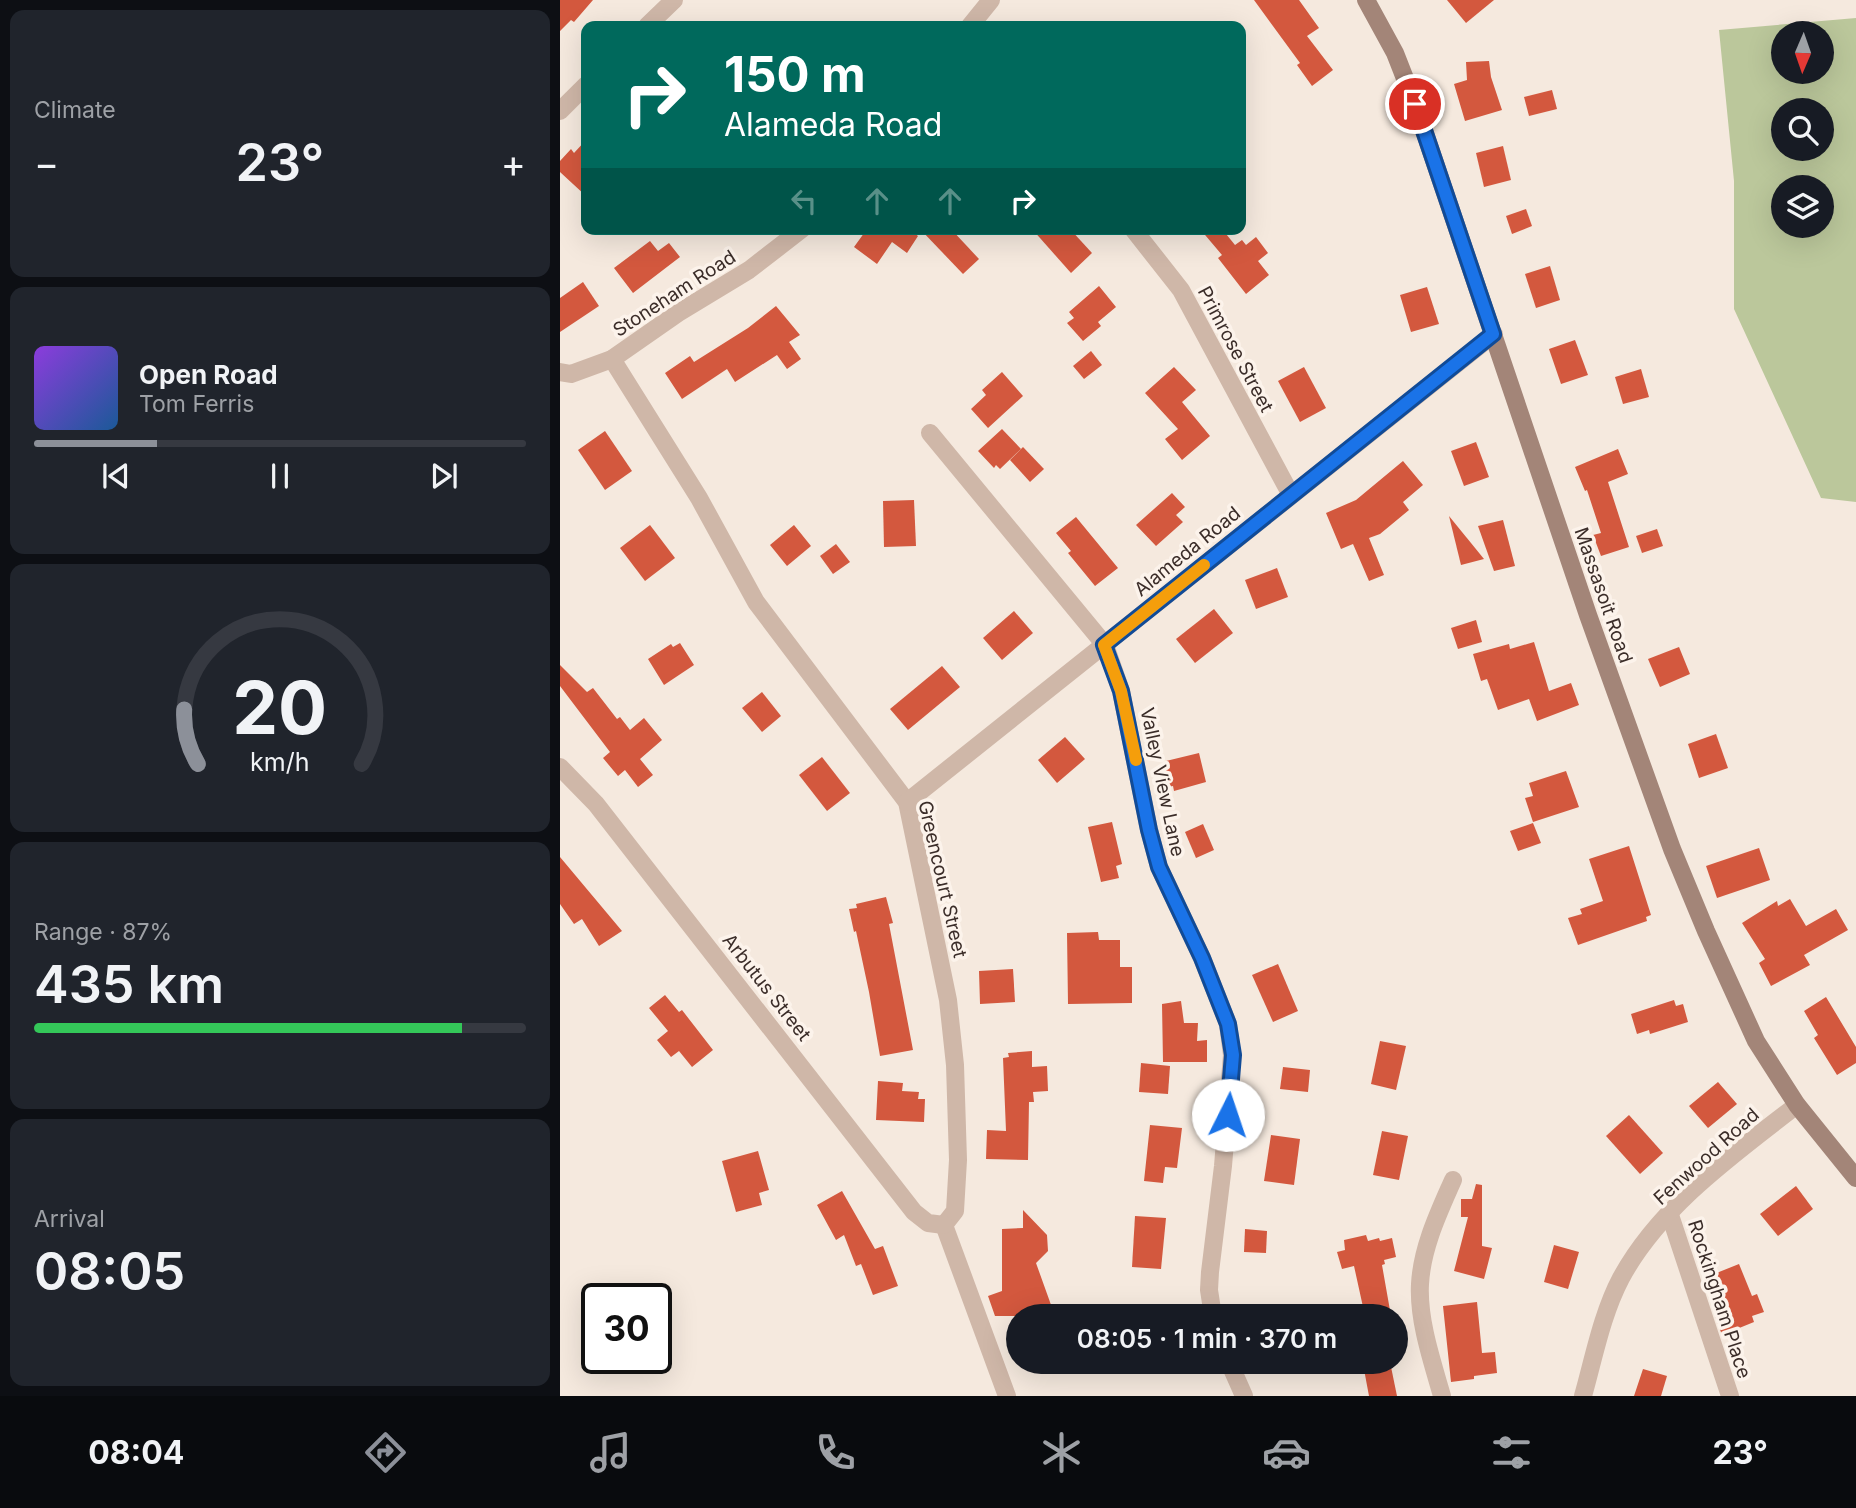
<!DOCTYPE html>
<meta charset="utf-8">
<style>
body{margin:0;font-family:Inter,sans-serif;background:#20242c;color:#f1f3f6;height:100vh;display:flex;flex-direction:column;font-size:26px;white-space:nowrap}
*{box-sizing:border-box;margin:0}
p{font-size:23px;color:#9ea1a6}
.icon{flex:none;width:38px;height:38px;fill:none;stroke:currentColor;stroke-width:2;stroke-linecap:round;stroke-linejoin:round}
.map{position:relative;flex:1;overflow:hidden}
.drawer{display:flex;flex-direction:column;gap:10px;padding:10px;background:#0d0f14;width:560px}
.drawer>*{flex:none}
.guide{position:absolute;left:21px;top:21px;width:665px;height:214px;border-radius:14px;box-shadow:0 7px 28px #0002;background:#00695c;color:#fff;overflow:hidden}
.needle{width:46px;rotate:182deg}
.fabs{position:absolute;left:1211px;top:21px;display:grid;gap:14px}
.fabs a{display:grid;place-items:center;width:63px;height:63px;border-radius:50%;background:#171b24;box-shadow:0 7px 28px #0002;font-size:35px}
.speed{position:absolute;left:21px;top:1283px;display:flex;gap:14px;font-size:35px;font-weight:700;text-align:center}
.speed>*{display:grid;place-content:center;width:91px;height:91px;border-radius:50%;background:#171b24;box-shadow:0 7px 28px #0002;line-height:1}
.speed .limit{border:4px solid #111;border-radius:10px;background:#fff;color:#111}
.pin{position:absolute;display:grid;place-items:center;width:60px;height:60px;color:#fff;margin:-30px;border:4px solid #fff;border-radius:50%;box-shadow:0 2px 7px #0007}
.me{position:absolute;width:77px;margin:-38px;rotate:4deg;stroke-linejoin:round;filter:drop-shadow(0 0 5px #0008)}
.turn{display:flex;align-items:center;gap:24px;height:147px;padding:0 28px;font-size:32px}
.turn .icon{width:91px;height:91px;stroke-width:2.5}
.turn b{display:block;font-size:49px;line-height:60px}
.lanes{display:flex;align-items:center;height:66px;padding:0 28px;background:#0003;justify-content:center;gap:35px;direction:ltr}
.lanes .off{opacity:.35}
.big{font-size:52px;font-weight:600;line-height:1.1}
.drawer .card{flex:1;display:flex;flex-direction:column;justify-content:center;gap:10px;min-width:0;padding:0 24px;border-radius:14px;background:#20242c}
.drawer .dial{align-items:center;gap:0}
.dial svg{height:182px;overflow:visible;fill:none;stroke:#363941;stroke-width:7;stroke-linecap:round;text-anchor:middle}
.dial text{fill:#f1f3f6;stroke:none}
.song{display:flex;align-items:center;gap:21px}
.cover{width:84px;height:84px;border-radius:10px;background:linear-gradient(135deg,hsl(270 70% 55%),hsl(210 70% 35%))}
.played{height:7px;border-radius:4px;background:linear-gradient(90deg,#8c9099 25%,#363941 25%)}
.keys{display:flex;justify-content:space-around;direction:ltr}
.heat{display:flex;justify-content:space-between;align-items:center;font-size:38px;direction:ltr}
.charge{height:10px;border-radius:5px;background:linear-gradient(90deg,#34c759 87%,#363941 0)}
.trip{position:absolute;left:446px;top:1304px;width:402px;height:70px;border-radius:35px;background:#171b24;box-shadow:0 7px 28px #0002;font-weight:600;line-height:70px;text-align:center}
.dock{display:flex;height:112px;justify-content:space-around;align-items:center;background:#090b0e;color:#9ea1a6}
.dock .icon{width:49px;height:49px}
.dock .active{color:#8c9099}
.dock b{font-size:32px;color:#f1f3f6}
main{display:flex;flex:1;min-height:0}
.map>svg:first-child{display:block}
.green{fill:#bbc79b;fill-rule:evenodd}
.building{fill:#d3583e}
.lines{fill:none;stroke-linecap:round;stroke-linejoin:round}
.street{stroke:#cfb7a8;stroke-width:18}
.secondary{stroke:#a38578;stroke-width:18}
.route-casing{stroke:#114b97;stroke-width:18}
.route{stroke:#1a73e8;stroke-width:12}
.slow{stroke:#f59e0b;stroke-width:12}
.labels{text-anchor:middle;stroke-width:7;stroke-linejoin:round;paint-order:stroke}
.street-label{font-size:19px;fill:#3b2d29;stroke:#fcf3eb}
</style>
<main>
<section class="drawer">
<div class="card"><p>Climate</p>
<div class="heat"><a>−</a><b class="big">23°</b><a>+</a></div>
</div>
<div class="card">
<div class="song"><i class="cover"></i><div><b>Open Road</b><p>Tom Ferris</p></div></div>
<div class="played"></div>
<div class="keys"><svg class="icon" aria-label="previous" viewBox="0 0 24 24"><path d="M18 5L8 12l10 7zM5 5v14"/></svg><svg class="icon" aria-label="pause" viewBox="0 0 24 24"><path d="M8 5v14M16 5v14"/></svg><svg class="icon" aria-label="next" viewBox="0 0 24 24"><path d="M6 5l10 7-10 7zM19 5v14"/></svg></div>
</div>
<div class="card dial"><svg viewBox="0 0 100 80">
<path d="M14 69A42 42 0 1 1 86 69"/>
<path d="M14 69A42 42 0 0 1 8 45" stroke="#8c9099"/>
<text x="50" y="56" font-size="32" font-weight="700">20</text>
<text x="50" y="72" font-size="11">km/h</text>
</svg></div>
<div class="card"><p>Range · 87%</p><b class="big">435 km</b><div class="charge"></div></div>
<div class="card"><p>Arrival</p><b class="big">08:05</b></div>
</section>
<div class="map">
<svg width="1296" height="1396" viewBox="0 0 1296 1396">
<rect width="100%" height="100%" fill="#f5e9de"/>
<path class="green" d="M 1296,18 L 1296,502 L 1261,498 L 1174,309 L 1174,181 L 1159,30 ZM 1223,33 L 1262,33 L 1262,72 L 1223,72 ZM 1223,110 L 1262,110 L 1262,149 L 1223,149 ZM 1223,187 L 1262,187 L 1262,226 L 1223,226 Z"/>
<g class="building">
<polygon points="0,0 33,0 14,22 11,20 0,31"/>
<polygon points="694,0 739,0 759,28 747,36 773,70 752,86 737,65 740,63"/>
<polygon points="887,0 934,0 906,23"/>
<polygon points="929,61 931,77 942,110 905,121 894,84 907,80 906,62"/>
<polygon points="992,90 997,109 969,116 964,97"/>
<polygon points="26,140 26,196 0,172 0,161 11,149 14,153"/>
<polygon points="943,146 951,180 924,187 916,153"/>
<polygon points="966,209 972,226 952,234 946,216"/>
<polygon points="307,229 349,229 358,236 347,253 332,242 317,264 294,247"/>
<polygon points="360,229 391,229 419,259 403,274"/>
<polygon points="472,229 510,229 532,253 511,273"/>
<polygon points="640,229 662,229 675,245 682,240 686,245 696,237 708,253 698,261 709,275 686,294 658,258 662,255"/>
<polygon points="90,241 98,251 109,243 120,257 73,293 54,268"/>
<polygon points="990,266 1000,300 976,308 965,274"/>
<polygon points="23,282 39,306 0,332 0,298"/>
<polygon points="539,286 556,307 538,322 541,326 523,341 507,323 514,318 509,312"/>
<polygon points="867,287 879,324 851,332 840,295"/>
<polygon points="216,306 240,335 229,342 241,359 227,369 217,355 175,382 167,369 122,399 105,373 130,356 134,362 188,328"/>
<polygon points="1015,340 1028,375 1001,384 989,349"/>
<polygon points="531,351 542,365 524,379 513,366"/>
<polygon points="614,367 636,390 622,402 650,436 622,460 605,439 618,429 585,393"/>
<polygon points="744,367 766,408 740,422 718,381"/>
<polygon points="1081,369 1089,397 1063,404 1055,377"/>
<polygon points="442,372 463,396 428,428 411,409 426,395 422,390"/>
<polygon points="442,429 461,449 440,469 436,465 434,468 418,451"/>
<polygon points="45,431 72,471 45,490 18,450"/>
<polygon points="916,442 929,477 904,486 891,451"/>
<polygon points="463,447 484,469 470,482 450,460"/>
<polygon points="1058,449 1068,474 1048,482 1069,547 1041,556 1033,535 1041,533 1027,490 1025,491 1015,467"/>
<polygon points="843,461 863,485 843,502 849,510 820,534 809,538 824,575 809,581 793,544 781,549 766,513 796,500"/>
<polygon points="612,493 625,507 616,515 623,522 596,546 576,525"/>
<polygon points="354,500 356,546 324,547 323,501"/>
<polygon points="889,516 924,559 901,565"/>
<polygon points="516,517 558,568 535,586 508,553 511,551 496,533"/>
<polygon points="943,520 955,566 934,571 918,526"/>
<polygon points="90,525 115,558 85,581 60,548"/>
<polygon points="234,525 251,546 227,566 210,545"/>
<polygon points="1097,529 1103,546 1082,553 1076,536"/>
<polygon points="276,544 290,562 273,574 260,556"/>
<polygon points="717,568 728,597 696,609 685,580"/>
<polygon points="654,609 673,633 635,663 616,639"/>
<polygon points="454,611 473,633 442,660 423,638"/>
<polygon points="916,620 922,642 898,649 891,628"/>
<polygon points="974,642 989,691 1011,683 1019,705 977,721 969,699 938,710 927,679 921,681 913,654 949,644 950,649"/>
<polygon points="120,643 134,665 104,685 88,659 111,644 113,647"/>
<polygon points="1119,647 1130,674 1100,687 1088,659"/>
<polygon points="0,665 27,692 33,688 57,719 60,717 70,730 84,718 102,740 80,759 93,775 78,787 65,770 58,776 43,758 50,752 0,686"/>
<polygon points="382,666 400,687 348,730 330,709"/>
<polygon points="202,692 221,716 202,732 182,708"/>
<polygon points="1156,734 1168,768 1139,778 1128,744"/>
<polygon points="505,737 525,759 497,783 478,760"/>
<polygon points="639,753 646,782 614,791 613,786 608,787 603,768 607,766 606,761"/>
<polygon points="262,757 290,793 267,811 239,775"/>
<polygon points="1006,771 1019,807 973,822 965,798 973,796 969,783"/>
<polygon points="552,822 562,864 556,866 559,878 541,882 528,827"/>
<polygon points="973,823 981,843 958,851 950,831"/>
<polygon points="643,824 654,850 636,858 625,832"/>
<polygon points="1069,846 1091,915 1086,917 1087,921 1018,945 1008,918 1022,914 1020,909 1043,901 1029,859"/>
<polygon points="1199,848 1210,880 1157,898 1146,866"/>
<polygon points="0,857 62,931 39,946 22,919 14,924 0,904"/>
<polygon points="326,897 333,923 329,924 353,1050 320,1056 309,992 296,931 294,932 289,909 297,908 296,904"/>
<polygon points="1230,899 1246,926 1276,909 1288,930 1244,955 1250,965 1211,986 1199,963 1205,959 1182,923 1217,901 1218,906"/>
<polygon points="538,932 539,940 560,940 560,967 572,967 572,1003 508,1004 507,933"/>
<polygon points="718,964 738,1011 713,1022 692,975"/>
<polygon points="453,969 455,1002 420,1004 419,971"/>
<polygon points="105,995 119,1012 122,1010 153,1050 132,1067 119,1051 111,1057 97,1040 108,1031 89,1008"/>
<polygon points="1266,997 1296,1047 1296,1063 1277,1075 1254,1038 1258,1035 1244,1011"/>
<polygon points="1114,1000 1116,1006 1123,1004 1128,1022 1090,1034 1089,1030 1077,1034 1071,1014"/>
<polygon points="621,1001 624,1023 638,1023 637,1041 647,1040 647,1062 603,1062 602,1004"/>
<polygon points="820,1041 846,1046 836,1090 811,1084"/>
<polygon points="472,1051 472,1067 487,1066 488,1091 473,1092 474,1102 469,1102 468,1160 426,1159 427,1130 446,1131 443,1058 449,1057 448,1053"/>
<polygon points="581,1063 610,1066 608,1094 579,1092"/>
<polygon points="723,1067 750,1070 748,1092 720,1089"/>
<polygon points="318,1081 343,1083 342,1091 359,1092 358,1099 365,1099 364,1122 316,1120"/>
<polygon points="1158,1082 1177,1104 1148,1128 1129,1106"/>
<polygon points="1069,1115 1103,1153 1080,1174 1046,1136"/>
<polygon points="590,1125 622,1128 617,1168 605,1167 603,1183 584,1181"/>
<polygon points="822,1131 848,1136 839,1180 813,1175"/>
<polygon points="711,1135 740,1139 734,1185 704,1181"/>
<polygon points="198,1151 209,1190 199,1193 202,1205 176,1212 162,1161"/>
<polygon points="916,1184 922,1185 922,1246 932,1248 924,1279 894,1271 908,1217 901,1217 901,1199 912,1199"/>
<polygon points="1236,1186 1253,1209 1218,1236 1200,1214"/>
<polygon points="282,1191 315,1249 323,1246 338,1286 313,1295 301,1264 296,1266 284,1235 276,1240 257,1205"/>
<polygon points="463,1210 487,1235 488,1251 476,1263 495,1316 435,1316 428,1296 442,1291 442,1229 463,1228"/>
<polygon points="575,1216 606,1218 601,1269 572,1267"/>
<polygon points="685,1229 707,1231 706,1253 684,1252"/>
<polygon points="806,1235 808,1241 819,1238 820,1241 832,1238 836,1257 824,1260 825,1264 822,1265 831,1316 805,1316 794,1266 782,1269 777,1252 785,1250 784,1240"/>
<polygon points="994,1245 1019,1252 1008,1289 984,1282"/>
<polygon points="1179,1264 1192,1296 1197,1294 1204,1312 1192,1316 1194,1322 1162,1335 1154,1313 1162,1310 1149,1276"/>
<polygon points="917,1302 922,1353 935,1352 937,1373 914,1376 914,1379 891,1382 883,1306"/>
<polygon points="813,1362 830,1362 837,1396 809,1396 803,1364"/>
<polygon points="1083,1369 1107,1376 1101,1396 1074,1396"/>
</g>
<g class="lines">
<g class="street">
<polyline points="87,26 114,0"/>
<polyline points="410,26 431,0"/>
<polyline points="0,111 26,85"/>
<polyline points="573,229 621,290 731,495"/>
<polyline points="52,359 139,498 196,602 347,802 388,1000 395,1065 398,1160 395,1211 384,1225 447,1396"/>
<polyline points="0,372 11,374 52,359 118,313 189,270 242,229"/>
<polyline points="370,433 545,645 561,691 589,830 599,867 642,958 668,1024 672,1055 663,1166 650,1272 649,1290 653,1316"/>
<polyline points="0,767 36,804 354,1212 368,1223 384,1225"/>
<polyline points="347,802 934,334"/>
<polyline points="1110,1215 1170,1396"/>
<polyline points="669,1362 684,1396"/>
<path d="M 882,1396 C 872,1361 858,1320 860,1284 C 862,1247 879,1212 893,1180"/>
<path d="M 1023,1396 C 1034,1357 1042,1314 1061,1278 C 1100,1206 1174,1154 1237,1105"/>
</g>
<polyline class="secondary" points="806,0 835,53 855,104 1028,615 1112,849 1146,931 1196,1041 1237,1105 1296,1178"/>
</g>
<g class="lines">
<g class="route-casing">
<polyline id="route" points="668,1115 673,1055 668,1024 642,958 599,867 589,830 561,691 544,645 933,334 855,104"/>
</g>
<use href="#route" class="route"/>
<polyline class="slow" points="576,760 561,691 544,645 644,565"/>
</g>
<g class="labels">
<g class="street-label">
<text transform="translate(114 293) rotate(-33)" y="7">Stoneham Road</text>
<text transform="translate(676 349) rotate(62)" y="7">Primrose Street</text>
<text transform="translate(627 551) rotate(-39)" y="7">Alameda Road</text>
<text transform="translate(1044 595) rotate(71)" y="7">Massasoit Road</text>
<text transform="translate(603 782) rotate(78)" y="7">Valley View Lane</text>
<text transform="translate(383 879) rotate(77)" y="7">Greencourt Street</text>
<text transform="translate(207 987) rotate(52)" y="7">Arbutus Street</text>
<text transform="translate(1146 1156) rotate(-42)" y="7">Fenwood Road</text>
<text transform="translate(1160 1299) rotate(72)" y="7">Rockingham Place</text>
</g>
</g>
</svg>
<div class="fabs">
<a><svg class="needle" viewBox="-14 -14 28 28"><path d="M0-13l5 13h-10z" fill="#e53935"/><path d="M0 13l5-13h-10z" fill="#9ea1a6"/></svg></a>
<a><svg class="icon" aria-label="search" viewBox="0 0 24 24"><circle cx="10" cy="10" r="6"/><path d="M15 15l6 6"/></svg></a>
<a><svg class="icon" aria-label="layers" viewBox="0 0 24 24"><path d="M12 4l9 5-9 5-9-5zM3 14l9 5 9-5"/></svg></a>
</div>
<div class="speed"><div class="limit">30</div></div>
<div class="pin" style="left:855px;top:104px;background:#d93025"><svg class="icon" aria-label="arrive" viewBox="0 0 24 24"><path d="M6 21V4h12l-3 4 3 4H6"/></svg></div>
<svg class="me" style="left:668px;top:1115px" viewBox="-20 -20 40 40"><circle r="19" fill="#fff"/><path d="M0-13L10 11 0 6-10 11z" fill="#1a73e8"/></svg>
<div class="trip">08:05 · 1 min · 370 m</div>
<div class="guide">
<div class="turn"><svg class="icon" aria-label="right" viewBox="0 0 24 24"><path d="M7 20v-9h11M14 6l5 5-5 5"/></svg><div><b>150 m</b>Alameda Road</div></div>
<div class="lanes"><svg class="icon off" aria-label="left" viewBox="0 0 24 24"><path d="M17 20v-9H6M10 6l-5 5 5 5"/></svg><svg class="icon off" aria-label="ahead" viewBox="0 0 24 24"><path d="M12 20V5M6 11l6-6 6 6"/></svg><svg class="icon off" aria-label="ahead" viewBox="0 0 24 24"><path d="M12 20V5M6 11l6-6 6 6"/></svg><svg class="icon" aria-label="right" viewBox="0 0 24 24"><path d="M7 20v-9h11M14 6l5 5-5 5"/></svg></div>
</div>
</div>
</main>
<nav class="dock">
<b>08:04</b>
<svg class="icon active" aria-label="directions" viewBox="0 0 24 24"><path d="M12 3l9 9-9 9-9-9zM9 14v-3h6M13 9l2 2-2 2"/></svg>
<svg class="icon" aria-label="music" viewBox="0 0 24 24"><path d="M9 18V5l10-2v13"/><circle cx="6" cy="18" r="3"/><circle cx="16" cy="16" r="3"/></svg>
<svg class="icon" aria-label="phone" viewBox="0 0 24 24"><path d="M5 4h4l2 5-3 2q2 4 5 5l2-3 5 2v4C11 20 4 13 5 4z"/></svg>
<svg class="icon" aria-label="climate" viewBox="0 0 24 24"><path d="M12 3v18M4 7l16 10M4 17L20 7"/></svg>
<svg class="icon" aria-label="car" viewBox="0 0 24 24"><path d="M5 17H2v-5l4-1 3-4h7l3 4 3 1v5h-3M9 17h6M6 11h13"/><circle cx="7" cy="17" r="2"/><circle cx="17" cy="17" r="2"/></svg>
<svg class="icon" aria-label="filters" viewBox="0 0 24 24"><path d="M4 7h16M4 17h16"/><circle cx="9" cy="7" r="2"/><circle cx="15" cy="17" r="2"/></svg>
<b>23°</b>
</nav>
